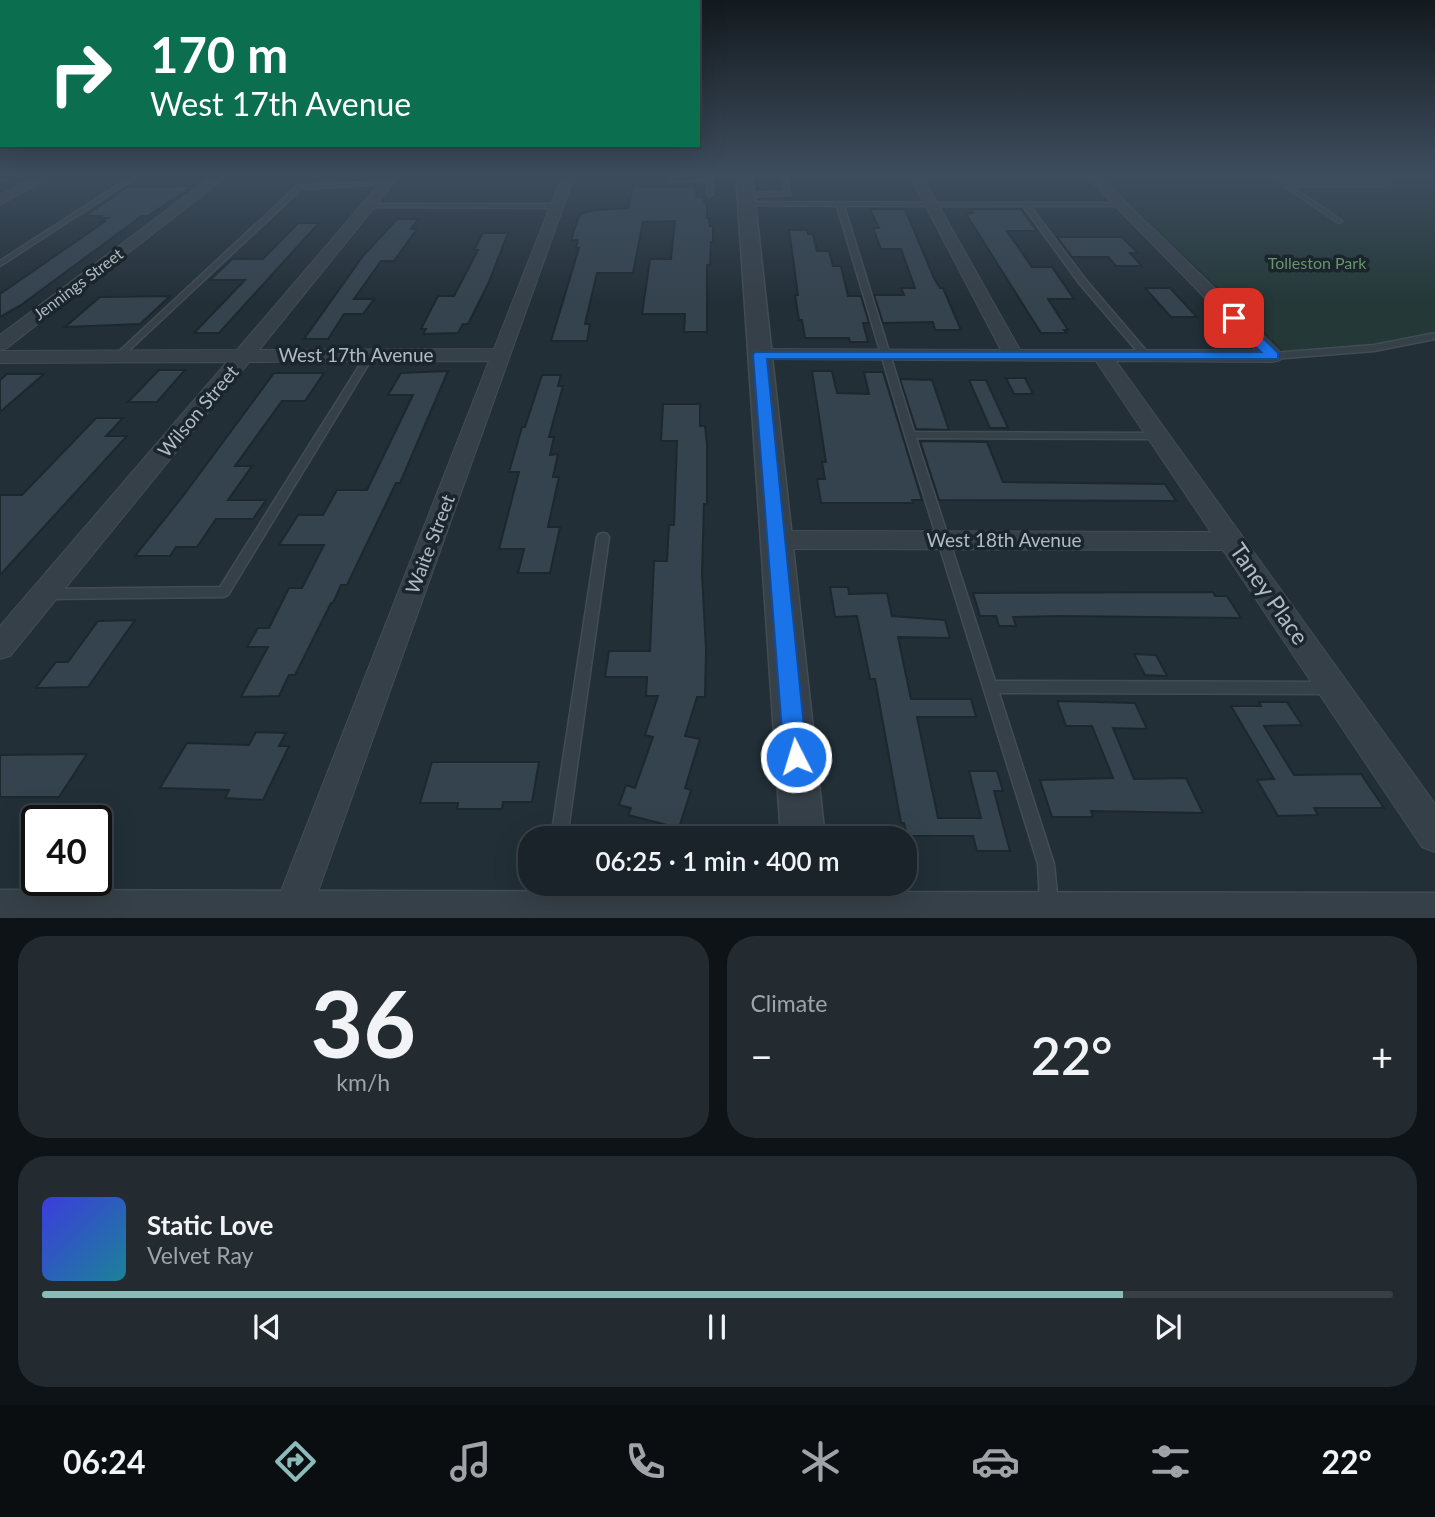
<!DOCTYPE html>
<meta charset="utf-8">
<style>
body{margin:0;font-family:Lato,sans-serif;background:#232b31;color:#f1f3f6;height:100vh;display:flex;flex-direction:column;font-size:26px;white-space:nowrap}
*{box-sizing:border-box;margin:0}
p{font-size:23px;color:#9fa4a8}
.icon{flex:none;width:38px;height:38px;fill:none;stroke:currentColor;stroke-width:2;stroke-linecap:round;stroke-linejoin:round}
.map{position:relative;height:918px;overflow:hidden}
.details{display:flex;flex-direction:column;gap:18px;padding:18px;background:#0e1317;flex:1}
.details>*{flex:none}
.guide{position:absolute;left:0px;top:0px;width:700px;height:147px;box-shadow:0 7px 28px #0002,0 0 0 2px #384046;background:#0b6e4f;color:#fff;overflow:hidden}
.speed{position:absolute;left:21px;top:805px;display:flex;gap:14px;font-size:35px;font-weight:700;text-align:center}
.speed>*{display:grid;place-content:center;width:91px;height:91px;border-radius:50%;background:#1a2329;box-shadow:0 7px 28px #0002,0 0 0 2px #384046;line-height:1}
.speed .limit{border:4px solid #111;border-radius:10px;background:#fff;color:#111}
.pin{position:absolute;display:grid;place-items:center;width:60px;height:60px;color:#fff;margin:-30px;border-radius:14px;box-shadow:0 4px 10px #0006}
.me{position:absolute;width:77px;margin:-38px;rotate:355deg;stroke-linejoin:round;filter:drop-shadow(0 0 5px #0008)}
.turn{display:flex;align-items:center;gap:24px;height:147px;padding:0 35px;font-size:32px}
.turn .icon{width:91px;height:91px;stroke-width:2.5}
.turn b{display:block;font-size:49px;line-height:60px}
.big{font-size:52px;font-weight:600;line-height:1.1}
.details .tile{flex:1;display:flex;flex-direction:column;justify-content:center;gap:10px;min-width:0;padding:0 24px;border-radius:28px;background:#232b31}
.details .dial{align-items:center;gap:0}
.dial b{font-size:91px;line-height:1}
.song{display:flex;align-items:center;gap:21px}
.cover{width:84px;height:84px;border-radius:10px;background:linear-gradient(135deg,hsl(240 70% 55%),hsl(190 70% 35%))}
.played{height:7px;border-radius:4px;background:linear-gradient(90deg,#8bbbb9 80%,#384046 80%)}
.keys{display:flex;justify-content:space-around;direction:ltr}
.heat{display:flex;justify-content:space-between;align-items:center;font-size:38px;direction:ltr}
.details .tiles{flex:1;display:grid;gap:18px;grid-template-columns:1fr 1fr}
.tile:last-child{grid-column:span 2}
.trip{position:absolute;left:518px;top:826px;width:399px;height:70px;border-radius:28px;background:#1a2329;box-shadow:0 7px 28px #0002,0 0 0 2px #384046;font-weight:600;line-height:70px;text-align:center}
.menu{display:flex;height:112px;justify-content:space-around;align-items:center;background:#0a0e10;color:#9fa4a8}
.menu .icon{width:49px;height:49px}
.menu .active{color:#8bbbb9}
.menu b{font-size:32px;color:#f1f3f6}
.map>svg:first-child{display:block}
.green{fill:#243837}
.building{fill:#35434e;stroke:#1d272e;stroke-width:2}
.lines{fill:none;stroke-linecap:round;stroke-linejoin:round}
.service-casing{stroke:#424c54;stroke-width:3}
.minor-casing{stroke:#424c54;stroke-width:2}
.tertiary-casing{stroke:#424c54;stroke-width:3}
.path{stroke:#3d514f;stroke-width:2.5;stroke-dasharray:3.5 3.5;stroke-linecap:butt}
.service{fill:#364048;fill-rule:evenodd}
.minor{fill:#364048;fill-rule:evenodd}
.tertiary{fill:#364048;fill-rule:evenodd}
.route{fill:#1a73e8;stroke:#114b97;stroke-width:2}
.labels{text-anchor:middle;stroke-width:7;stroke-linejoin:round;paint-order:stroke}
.far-park-label{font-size:16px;fill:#69936c;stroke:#1b252c}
.far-street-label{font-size:16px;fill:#b0bbc4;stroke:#1b252c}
.street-label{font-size:19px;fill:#b0bbc4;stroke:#1b252c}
.near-street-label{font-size:23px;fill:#b0bbc4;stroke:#1b252c}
</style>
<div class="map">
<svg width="1435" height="919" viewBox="0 0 1435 919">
<rect width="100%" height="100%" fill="#222f37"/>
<polygon class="green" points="1103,177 1435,177 1435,331 1394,342 1286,353"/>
<g class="building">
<polygon points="129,186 193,186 148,216 142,216 21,305 0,317 0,294 104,222 101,222 108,218 99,218 102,216 85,216"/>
<polygon points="633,186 696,186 696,197 704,197 704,202 707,202 707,218 709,218 710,226 713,226 713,242 711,242 710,265 707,265 707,332 684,332 685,314 642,314 650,259 671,259 675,221 643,222 633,273 597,273 585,324 590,324 587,341 551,341 579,248 576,248 578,240 571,240 578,219 581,214 594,210 628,208"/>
<polygon points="870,209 905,209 934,278 940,288 943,288 961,330 935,330 933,322 883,323 874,295 904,295 901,288 915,288 901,249 881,249 873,228 879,228"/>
<polygon points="970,209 1021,209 1037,231 1007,231 1032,267 1052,267 1074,299 1048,299 1068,330 1064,330 1067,333 1041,333 966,214 973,213"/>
<polygon points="397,219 418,219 411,229 417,229 394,261 381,261 354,299 374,299 363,314 344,314 328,339 304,339 363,256"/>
<polygon points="298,223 319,223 219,333 194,333 245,280 210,280 232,259 263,259"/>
<polygon points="789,230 808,230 808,234 813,234 817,251 829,251 833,266 841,266 848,296 861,296 869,323 863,323 868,342 850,342 849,338 805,338 802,320 799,320 795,295 798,295"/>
<polygon points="483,233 508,233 489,282 468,324 463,324 458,333 423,334 426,329 421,329 438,296 454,296 478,250 474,250"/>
<polygon points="1057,237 1122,237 1138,253 1130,253 1142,266 1116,266 1108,257 1072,257"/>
<polygon points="1145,288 1170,288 1197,317 1171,317"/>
<polygon points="170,296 140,324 65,327 100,297"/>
<polygon points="159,370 185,370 157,402 128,402"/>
<polygon points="448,371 400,483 396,483 347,585 341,585 333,603 331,603 295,675 289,675 279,696 241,697 268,647 247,647 258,628 269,628 289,588 302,588 324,545 279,545 298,515 323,515 337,490 367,490 413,395 388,395 401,373"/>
<polygon points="812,371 832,371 837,393 869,394 864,372 883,372 922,500 912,500 913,503 821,503 817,479 825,479 822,462 826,462"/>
<polygon points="274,373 324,373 305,401 282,401 235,466 252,466 228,500 266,500 253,519 216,519 197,547 176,547 170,556 135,556 183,496"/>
<polygon points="7,374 44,374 0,412 0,380"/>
<polygon points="542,375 561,375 558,386 563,386 549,437 554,437 550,455 558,454 553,477 559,477 548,527 560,527 550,573 518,573 524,549 499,549 519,472 509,472 522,427 525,427"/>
<polygon points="1006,378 1025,378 1033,394 1014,394"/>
<polygon points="900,379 932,380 949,430 916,429"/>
<polygon points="969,380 986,380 1008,428 990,428"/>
<polygon points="663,404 700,404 700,426 705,426 707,444 707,504 704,504 702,572 706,650 705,697 697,697 685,736 700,739 685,788 691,790 679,828 628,815 631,808 619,805 626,785 635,788 653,737 645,735 658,696 646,696 647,677 605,677 609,651 650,651 654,561 667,561 669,525 674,525 677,441 661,441"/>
<polygon points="96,418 123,418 106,436 127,436 0,575 0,495 22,495"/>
<polygon points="920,441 987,442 1003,482 1165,484 1176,501 939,500"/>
<polygon points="830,587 848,587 849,594 887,593 892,616 945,620 950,638 898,637 911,699 971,699 976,717 917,717 938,818 981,818 969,771 997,771 1003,791 994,791 1010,851 977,851 973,836 907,836 904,823 901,823 875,679 870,679 857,616 835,617"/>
<polygon points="1213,592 1215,596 1227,596 1241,618 1059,616 1013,617 1016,626 999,626 996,616 980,616 973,593"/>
<polygon points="135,620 88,687 36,688 56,662 68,662 98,621"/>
<polygon points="1134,654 1156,655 1167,676 1145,675"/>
<polygon points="1057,701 1135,703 1147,729 1113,728 1134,779 1186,778 1203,813 1091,811 1093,817 1052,817 1040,780 1113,778 1092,726 1066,726"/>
<polygon points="1259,702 1287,702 1302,725 1264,726 1294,775 1361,774 1384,808 1314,808 1318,815 1278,816 1257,780 1274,779 1231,706 1261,706"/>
<polygon points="256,732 286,733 279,746 289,746 263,800 225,798 229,790 160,788 187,743 249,745"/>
<polygon points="87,754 59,797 0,797 0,755"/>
<polygon points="432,762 539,762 532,802 503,802 502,809 457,809 458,803 420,803"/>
</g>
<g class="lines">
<g class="service-casing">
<g id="service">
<polygon points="135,174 141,174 0,266 0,261"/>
<polygon points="670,174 676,174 676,177 712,178 713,194 710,196 707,194 707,181 673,181 670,179"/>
<polygon points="781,174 787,174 790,195 746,197 743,195 746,193 785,192"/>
<polygon points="1266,174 1272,174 1285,182 1378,182 1365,174 1372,174 1389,184 1386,186 1291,186 1341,220 1342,221 1339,223"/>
<polygon points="388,181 391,183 390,184 301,189 121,358 118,359 114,356 297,186"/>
<polygon points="746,202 1121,203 1122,204 1119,206 1030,206 1085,279 1149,354 1150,356 1146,359 1143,358 1079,283 1023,206 844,206 914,432 1158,433 1163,436 1158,439 916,438 995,681 1327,682 1332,684 1334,688 1332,692 1327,694 999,693 1054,864 1058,904 1055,910 1049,913 1043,910 1040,904 1038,864 905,435 837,206 744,205 744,203"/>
<polygon points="368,204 557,204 560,206 557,208 366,207 366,205"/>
<polygon points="1435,333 1435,339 1374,351 1273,359 1269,356 1273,353 1374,345"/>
<polygon points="370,352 374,355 228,595 224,597 47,599 43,597 41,594 43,591 47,589 220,587 366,355"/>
<polygon points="603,533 607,534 609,537 567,838 551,838 597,537 599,534"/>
<polygon points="544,884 562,884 556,910 550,913 544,910 541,904"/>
</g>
</g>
<g class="minor-casing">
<g id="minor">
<polygon points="41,174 56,174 0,205 0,195"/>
<polygon points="215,174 229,174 7,348 0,350 0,335"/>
<polygon points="388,174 401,174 259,350 494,349 563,174 575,174 310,914 308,919 274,919 272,914 489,361 249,362 10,656 0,659 0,626 227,362 0,363 0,351 237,350"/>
<polygon points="909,174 921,174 1020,350 1256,350 1084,174 1097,174 1280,352 1283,356 1280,360 1273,362 1116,361 1435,804 1435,852 1422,847 1223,550 776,549 767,547 763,540 767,533 776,531 1211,532 1096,361 753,359 750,355 753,351 760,349 1001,350"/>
</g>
</g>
<g class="tertiary-casing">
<g id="tertiary">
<polygon points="736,174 752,174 825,838 781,838"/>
<polygon points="784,884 830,884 831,892 1435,893 1435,919 0,919 0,890 784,892"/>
</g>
</g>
<polyline class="path" points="1425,177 1435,182"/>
<use href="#service" class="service"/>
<use href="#minor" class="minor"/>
<use href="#tertiary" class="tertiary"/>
</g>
<linearGradient id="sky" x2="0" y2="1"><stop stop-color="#131a1e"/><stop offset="0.58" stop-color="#3e4d5e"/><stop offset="1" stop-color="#3e4d5e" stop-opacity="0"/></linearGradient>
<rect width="1435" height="302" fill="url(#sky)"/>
<polygon class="route" points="1234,314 1239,315 1278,353 1278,359 767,359 807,757 804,764 796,768 787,764 784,757 753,355 755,352 1261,352 1230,321 1228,318"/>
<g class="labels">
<g class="far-park-label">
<text x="1317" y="269">Tolleston Park</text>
</g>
<g class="far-street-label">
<text transform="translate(78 284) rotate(-37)" y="6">Jennings Street</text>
</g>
<g class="street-label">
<text x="356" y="362">West 17th Avenue</text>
<text transform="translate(198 411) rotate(-50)" y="7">Wilson Street</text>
<text x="1004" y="547">West 18th Avenue</text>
<text transform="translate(430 544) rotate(-69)" y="7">Waite Street</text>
</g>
<g class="near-street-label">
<text transform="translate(1269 594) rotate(55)" y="8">Taney Place</text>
</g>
</g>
</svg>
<div class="speed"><div class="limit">40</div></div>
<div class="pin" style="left:1234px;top:318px;background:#d93025"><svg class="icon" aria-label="arrive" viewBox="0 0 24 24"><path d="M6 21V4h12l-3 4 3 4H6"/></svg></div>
<svg class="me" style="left:796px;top:757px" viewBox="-20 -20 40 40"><circle r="17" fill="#1a73e8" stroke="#fff" stroke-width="3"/><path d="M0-11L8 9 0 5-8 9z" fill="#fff"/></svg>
<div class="trip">06:25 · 1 min · 400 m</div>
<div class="guide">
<div class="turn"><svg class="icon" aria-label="right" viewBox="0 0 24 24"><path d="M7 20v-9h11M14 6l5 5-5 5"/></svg><div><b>170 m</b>West 17th Avenue</div></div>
</div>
</div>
<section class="details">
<div class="tiles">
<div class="tile dial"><b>36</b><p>km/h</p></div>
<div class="tile"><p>Climate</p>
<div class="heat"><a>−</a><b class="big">22°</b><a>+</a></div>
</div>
<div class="tile">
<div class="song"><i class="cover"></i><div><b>Static Love</b><p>Velvet Ray</p></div></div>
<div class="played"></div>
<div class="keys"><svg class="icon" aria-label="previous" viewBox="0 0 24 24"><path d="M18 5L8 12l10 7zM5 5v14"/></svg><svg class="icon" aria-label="pause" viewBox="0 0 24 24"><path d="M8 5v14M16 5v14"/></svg><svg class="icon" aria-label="next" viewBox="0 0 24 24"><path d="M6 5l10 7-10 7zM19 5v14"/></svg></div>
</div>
</div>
</section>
<nav class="menu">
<b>06:24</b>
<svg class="icon active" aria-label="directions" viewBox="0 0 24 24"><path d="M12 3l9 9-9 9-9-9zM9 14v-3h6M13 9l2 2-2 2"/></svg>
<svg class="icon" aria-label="music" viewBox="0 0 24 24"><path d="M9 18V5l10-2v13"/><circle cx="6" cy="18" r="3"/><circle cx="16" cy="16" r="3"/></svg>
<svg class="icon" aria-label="phone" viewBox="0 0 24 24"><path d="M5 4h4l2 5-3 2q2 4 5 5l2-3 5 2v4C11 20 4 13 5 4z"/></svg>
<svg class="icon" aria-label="climate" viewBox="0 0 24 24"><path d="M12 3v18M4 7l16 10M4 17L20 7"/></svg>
<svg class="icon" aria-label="car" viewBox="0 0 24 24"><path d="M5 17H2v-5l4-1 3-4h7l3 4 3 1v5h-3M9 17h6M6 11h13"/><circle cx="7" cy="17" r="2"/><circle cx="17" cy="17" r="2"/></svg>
<svg class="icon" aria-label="filters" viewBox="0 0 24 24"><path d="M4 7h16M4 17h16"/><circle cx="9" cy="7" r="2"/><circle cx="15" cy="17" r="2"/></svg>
<b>22°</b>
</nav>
